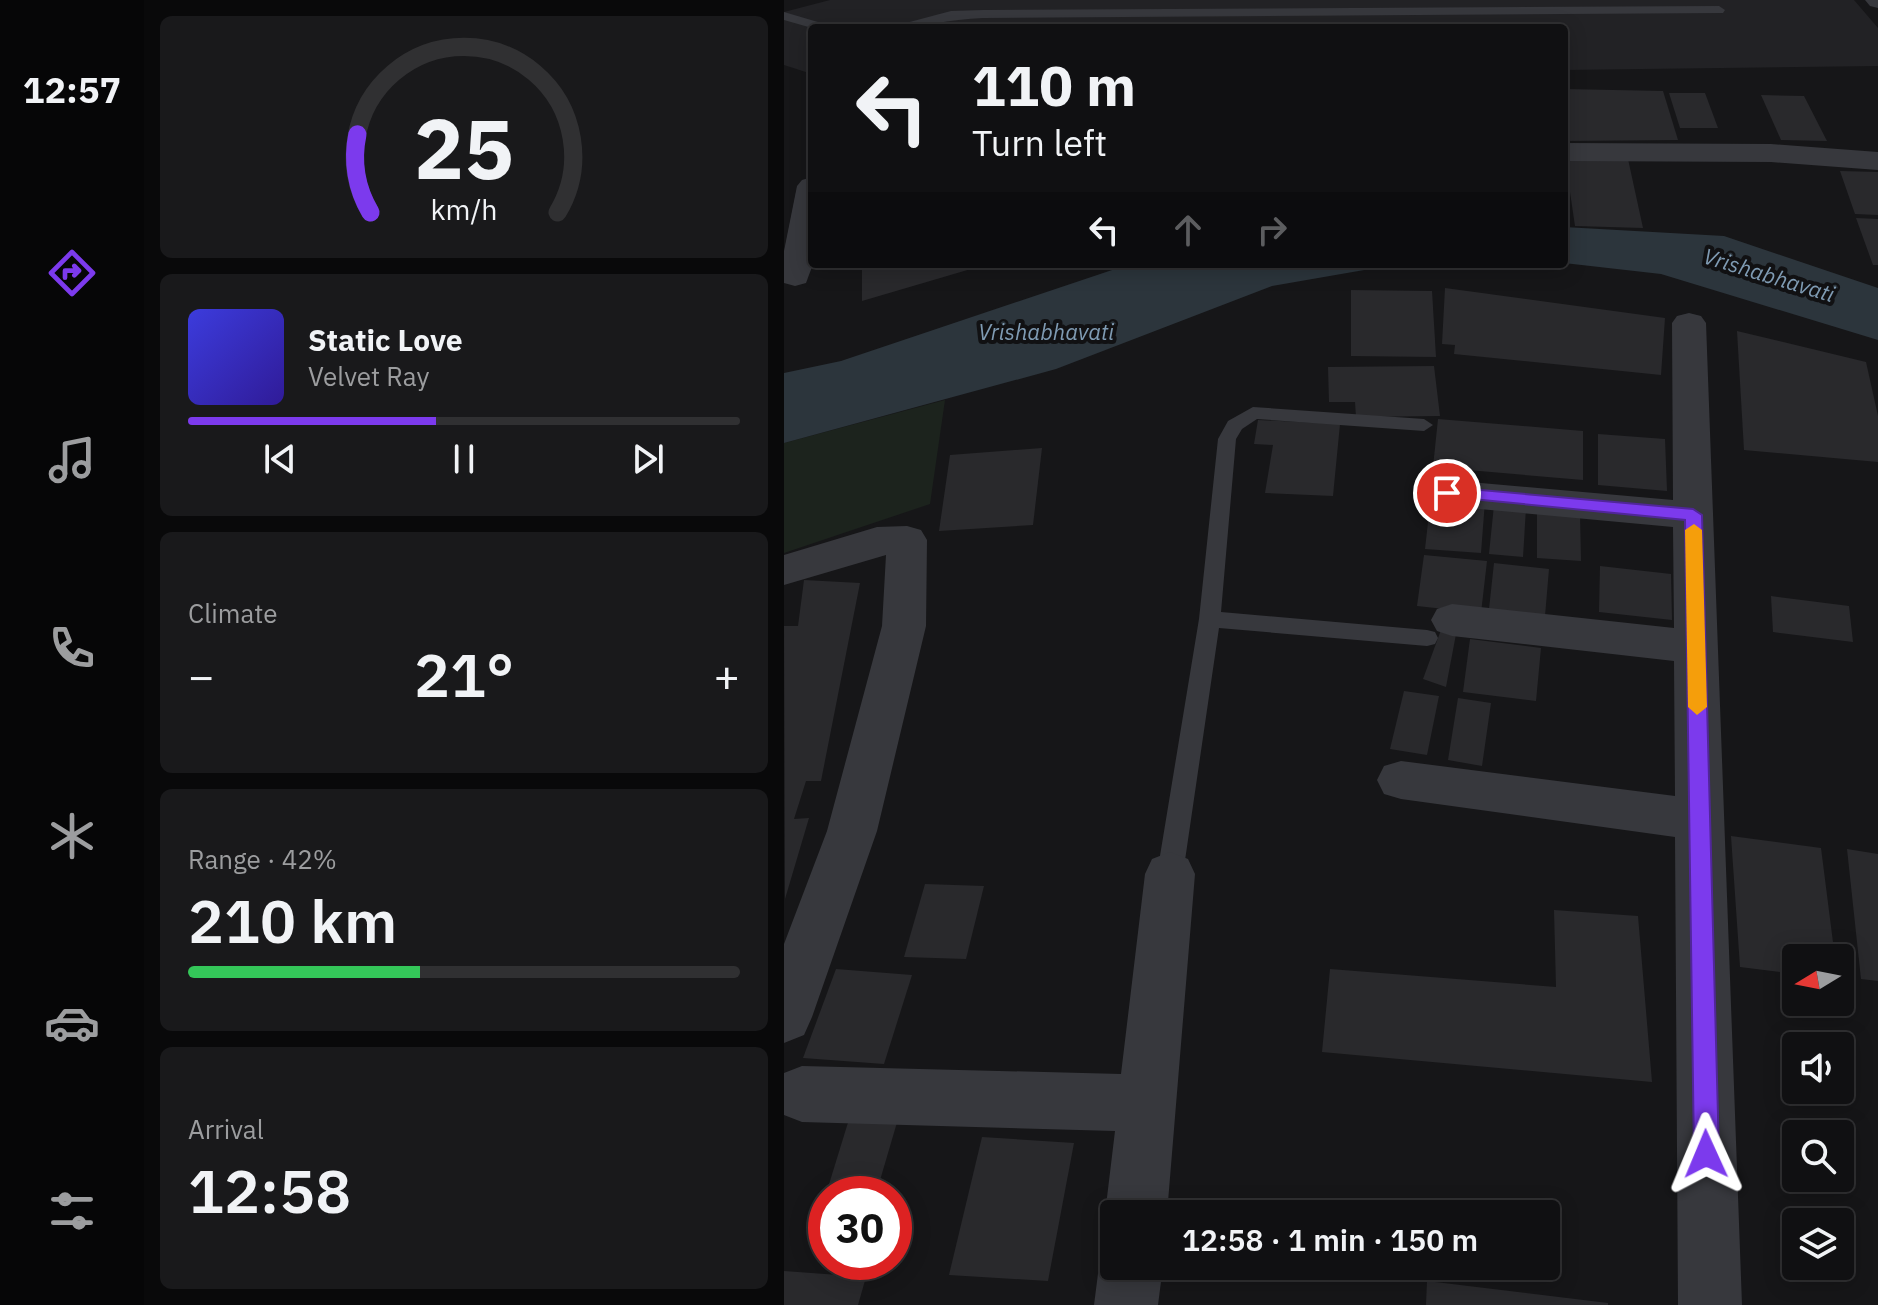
<!DOCTYPE html>
<meta charset="utf-8">
<style>
body{margin:0;font-family:"IBM Plex Sans",sans-serif;background:#19191b;color:#f1f3f6;height:100vh;display:flex;flex-direction:column;font-size:30px;white-space:nowrap}
*{box-sizing:border-box;margin:0}
p{font-size:26px;color:#9c9d9f}
.icon{flex:none;width:44px;height:44px;fill:none;stroke:currentColor;stroke-width:2;stroke-linecap:round;stroke-linejoin:round}
.map{position:relative;flex:1;overflow:hidden}
.side{display:flex;flex-direction:column;gap:16px;padding:16px;background:#09090a;width:640px}
.side>*{flex:none}
.banner{position:absolute;left:24px;top:24px;width:760px;height:244px;border-radius:8px;box-shadow:0 4px 20px #0003,0 0 0 2px #303032;background:#101012;color:#f1f3f6;overflow:hidden}
.needle{width:52px;rotate:260deg}
.tools{position:absolute;left:998px;top:944px;display:grid;gap:16px}
.tools a{display:grid;place-items:center;width:72px;height:72px;border-radius:8px;background:#101012;box-shadow:0 4px 20px #0003,0 0 0 2px #303032;font-size:40px}
.speed{position:absolute;left:24px;top:1176px;display:flex;gap:16px;font-size:40px;font-weight:700;text-align:center}
.speed>*{display:grid;place-content:center;width:104px;height:104px;border-radius:50%;background:#101012;box-shadow:0 4px 20px #0003,0 0 0 2px #303032;line-height:1}
.speed .limit{border:12px solid #d22;background:#fff;color:#111}
.pin{position:absolute;display:grid;place-items:center;width:68px;height:68px;color:#fff;margin:-34px;border:4px solid #fff;border-radius:50%;box-shadow:0 2px 8px #0007}
.me{position:absolute;width:88px;margin:-44px;rotate:359deg;stroke-linejoin:round;filter:drop-shadow(0 0 6px #0008)}
.turn{display:flex;align-items:center;gap:28px;height:168px;padding:0 32px;font-size:36px}
.turn .icon{width:104px;height:104px;stroke-width:2.5}
.turn b{display:block;font-size:56px;line-height:68px}
.lanes{display:flex;align-items:center;height:76px;padding:0 32px;background:#0003;justify-content:center;gap:40px;direction:ltr}
.lanes .off{opacity:.35}
.big{font-size:60px;font-weight:600;line-height:1.1}
.side .widget{flex:1;display:flex;flex-direction:column;justify-content:center;gap:12px;min-width:0;padding:0 28px;border-radius:12px;background:#19191b}
.side .dial{align-items:center;gap:0}
.dial svg{height:208px;overflow:visible;fill:none;stroke:#303032;stroke-width:7;stroke-linecap:round;text-anchor:middle}
.dial text{fill:#f1f3f6;stroke:none}
.song{display:flex;align-items:center;gap:24px}
.cover{width:96px;height:96px;border-radius:12px;background:linear-gradient(135deg,hsl(240 70% 55%),hsl(250 70% 35%))}
.played{height:8px;border-radius:4px;background:linear-gradient(90deg,#7c3aed 45%,#303032 45%)}
.keys{display:flex;justify-content:space-around;direction:ltr}
.heat{display:flex;justify-content:space-between;align-items:center;font-size:44px;direction:ltr}
.charge{height:12px;border-radius:6px;background:linear-gradient(90deg,#34c759 42%,#303032 0)}
.trip{position:absolute;left:316px;top:1200px;width:460px;height:80px;border-radius:8px;background:#101012;box-shadow:0 4px 20px #0003,0 0 0 2px #303032;font-weight:600;line-height:80px;text-align:center}
main{display:flex;flex:1;min-height:0}
.tab-bar{display:flex;flex-direction:column;width:144px;justify-content:space-around;align-items:center;background:#060607;color:#9c9d9f}
.tab-bar .icon{width:56px;height:56px}
.tab-bar .active{color:#7c3aed}
.tab-bar b{font-size:36px;color:#f1f3f6}
.map>svg:first-child{display:block}
.built{fill:#222225}
.green{fill:#1c231d}
.water{fill:#2c353c}
.building{fill:#29292c}
.lines{fill:none;stroke-linecap:round;stroke-linejoin:round}
.service{fill:#37383d;fill-rule:evenodd}
.minor{fill:#37383d;fill-rule:evenodd}
.route{fill:#7c3aed;stroke:#51269a;stroke-width:2}
.slow{fill:#f59e0b}
.labels{text-anchor:middle;stroke-width:8;stroke-linejoin:round;paint-order:stroke}
.far-water-label{font-size:22px;font-style:italic;fill:#7f9bb3;stroke:#111113}
</style>
<main>
<nav class="tab-bar">
<b>12:57</b>
<svg class="icon active" aria-label="directions" viewBox="0 0 24 24"><path d="M12 3l9 9-9 9-9-9zM9 14v-3h6M13 9l2 2-2 2"/></svg>
<svg class="icon" aria-label="music" viewBox="0 0 24 24"><path d="M9 18V5l10-2v13"/><circle cx="6" cy="18" r="3"/><circle cx="16" cy="16" r="3"/></svg>
<svg class="icon" aria-label="phone" viewBox="0 0 24 24"><path d="M5 4h4l2 5-3 2q2 4 5 5l2-3 5 2v4C11 20 4 13 5 4z"/></svg>
<svg class="icon" aria-label="climate" viewBox="0 0 24 24"><path d="M12 3v18M4 7l16 10M4 17L20 7"/></svg>
<svg class="icon" aria-label="car" viewBox="0 0 24 24"><path d="M5 17H2v-5l4-1 3-4h7l3 4 3 1v5h-3M9 17h6M6 11h13"/><circle cx="7" cy="17" r="2"/><circle cx="17" cy="17" r="2"/></svg>
<svg class="icon" aria-label="filters" viewBox="0 0 24 24"><path d="M4 7h16M4 17h16"/><circle cx="9" cy="7" r="2"/><circle cx="15" cy="17" r="2"/></svg>
</nav>
<section class="side">
<div class="widget dial"><svg viewBox="0 0 100 80">
<path d="M14 69A42 42 0 1 1 86 69"/>
<path d="M14 69A42 42 0 0 1 9 39" stroke="#7c3aed"/>
<text x="50" y="56" font-size="32" font-weight="700">25</text>
<text x="50" y="72" font-size="11">km/h</text>
</svg></div>
<div class="widget">
<div class="song"><i class="cover"></i><div><b>Static Love</b><p>Velvet Ray</p></div></div>
<div class="played"></div>
<div class="keys"><svg class="icon" aria-label="previous" viewBox="0 0 24 24"><path d="M18 5L8 12l10 7zM5 5v14"/></svg><svg class="icon" aria-label="pause" viewBox="0 0 24 24"><path d="M8 5v14M16 5v14"/></svg><svg class="icon" aria-label="next" viewBox="0 0 24 24"><path d="M6 5l10 7-10 7zM19 5v14"/></svg></div>
</div>
<div class="widget"><p>Climate</p>
<div class="heat"><a>−</a><b class="big">21°</b><a>+</a></div>
</div>
<div class="widget"><p>Range · 42%</p><b class="big">210 km</b><div class="charge"></div></div>
<div class="widget"><p>Arrival</p><b class="big">12:58</b></div>
</section>
<div class="map">
<svg width="1094" height="1305" viewBox="0 0 1094 1305">
<rect width="100%" height="100%" fill="#161618"/>
<polygon class="built" points="46,0 1070,0 1094,28 1094,66 780,70 780,28 28,28 28,74 0,65 0,12"/>
<polygon class="green" points="161,400 146,504 0,553 0,443"/>
<g class="water">
<polygon points="780,227 940,236 1094,288 1094,340 877,274 780,263"/>
<polygon points="346,264 724,264 586,269 488,286 272,369 0,443 0,373 57,361"/>
</g>
<g class="building">
<polygon points="780,89 879,91 894,140 780,141"/>
<polygon points="885,93 921,93 934,128 896,128"/>
<polygon points="977,95 1020,96 1043,141 997,140"/>
<polygon points="781,158 844,159 859,228 791,226"/>
<polygon points="1056,171 1094,172 1094,215 1071,214"/>
<polygon points="1072,218 1094,219 1094,265 1089,265"/>
<polygon points="197,264 197,266 78,301 78,265"/>
<polygon points="661,288 881,318 877,375 670,354 671,345 658,344"/>
<polygon points="567,290 648,291 652,357 567,356"/>
<polygon points="953,331 1082,362 1094,416 1094,462 960,450"/>
<polygon points="650,366 656,416 572,417 571,402 545,402 544,367"/>
<polygon points="654,419 799,431 799,480 649,467"/>
<polygon points="474,420 556,424 549,496 481,493 489,445 470,444"/>
<polygon points="814,434 881,439 883,491 814,485"/>
<polygon points="258,448 249,525 155,531 166,455"/>
<polygon points="647,496 701,501 697,553 641,549"/>
<polygon points="710,505 742,508 739,557 705,554"/>
<polygon points="753,511 796,514 797,561 753,558"/>
<polygon points="640,555 703,561 697,613 633,606"/>
<polygon points="710,563 765,569 761,616 705,609"/>
<polygon points="816,566 887,574 888,620 815,612"/>
<polygon points="20,580 76,583 37,781 22,781 10,819 25,818 1,899 0,626 14,626"/>
<polygon points="987,596 1065,606 1069,642 989,632"/>
<polygon points="657,630 672,634 662,687 639,679"/>
<polygon points="686,639 757,648 752,701 679,692"/>
<polygon points="620,691 655,696 643,755 606,749"/>
<polygon points="674,698 707,703 698,766 664,760"/>
<polygon points="947,836 1037,848 1051,958 1012,958 1012,974 956,967"/>
<polygon points="1063,849 1094,854 1094,981 1077,979"/>
<polygon points="141,884 200,886 182,959 120,957"/>
<polygon points="770,910 854,916 868,1082 538,1052 546,969 772,987"/>
<polygon points="52,969 128,975 100,1064 19,1058"/>
<polygon points="66,1116 114,1119 92,1194 42,1194"/>
<polygon points="198,1137 290,1143 264,1281 165,1275"/>
<polygon points="41,1195 42,1244 26,1243"/>
<polygon points="0,1271 82,1277 74,1305 0,1305"/>
<polygon points="643,1281 824,1303 824,1305 642,1305"/>
</g>
<g class="lines">
<g class="service">
<path d="M 935,6 L 941,10 L 939,13 L 199,18 C 166,19 135,28 103,28 L 167,11 L 199,10 Z"/>
<polygon points="0,12 44,25 46,28 28,28 0,20"/>
<polygon points="469,407 640,419 649,425 640,431 473,419 458,429 452,439 437,612 643,630 651,632 654,638 651,644 643,646 435,628 399,874 395,882 386,885 377,882 373,874 415,619 434,439 444,421"/>
</g>
<g class="minor">
<polygon points="1081,0 1094,0 1094,8 1086,6"/>
<polygon points="780,143 987,144 1094,152 1094,170 987,162 780,161"/>
<polygon points="28,177 29,264 22,283 11,286 0,283 0,251 13,186 18,180"/>
<polygon points="905,313 917,316 922,323 958,1305 894,1305 891,837 617,799 600,794 593,780 600,766 617,761 891,796 890,661 668,636 653,631 647,620 653,609 668,604 890,628 889,527 663,506 649,502 643,493 649,484 663,480 889,500 888,323 893,316"/>
<polygon points="123,526 137,530 143,540 142,626 93,831 28,1017 20,1035 0,1043 0,944 43,831 98,626 102,555 0,585 0,555 93,527"/>
<polygon points="386,852 404,859 411,874 383,1214 330,1214 330,1235 321,1214 331,1131 18,1122 0,1115 0,1073 18,1066 337,1074 361,874 368,859"/>
<polygon points="330,1242 330,1266 379,1266 374,1305 310,1305 315,1266 325,1244"/>
</g>
</g>
<polygon class="route" points="663,487 909,509 918,515 935,1154 931,1162 922,1166 914,1162 910,1154 901,520 657,496 655,493"/>
<polygon class="slow" points="910,524 918,530 923,707 913,715 904,707 901,530"/>
<g class="labels">
<g class="far-water-label">
<text transform="translate(985 275) rotate(17)" y="8">Vrishabhavati</text>
<text x="262" y="340">Vrishabhavati</text>
</g>
</g>
</svg>
<div class="tools">
<a><svg class="needle" viewBox="-14 -14 28 28"><path d="M0-13l5 13h-10z" fill="#e53935"/><path d="M0 13l5-13h-10z" fill="#9c9d9f"/></svg></a>
<a><svg class="icon" aria-label="sound" viewBox="0 0 24 24"><path d="M4 9h4l5-4v14l-5-4H4zM17 9q2 3 0 6"/></svg></a>
<a><svg class="icon" aria-label="search" viewBox="0 0 24 24"><circle cx="10" cy="10" r="6"/><path d="M15 15l6 6"/></svg></a>
<a><svg class="icon" aria-label="layers" viewBox="0 0 24 24"><path d="M12 4l9 5-9 5-9-5zM3 14l9 5 9-5"/></svg></a>
</div>
<div class="speed"><div class="limit">30</div></div>
<div class="pin" style="left:663px;top:493px;background:#d93025"><svg class="icon" aria-label="arrive" viewBox="0 0 24 24"><path d="M6 21V4h12l-3 4 3 4H6"/></svg></div>
<svg class="me" style="left:922px;top:1154px" viewBox="-20 -20 40 40"><path d="M0-17L14 15 0 8-14 15z" fill="#7c3aed" stroke="#fff" stroke-width="4"/></svg>
<div class="trip">12:58 · 1 min · 150 m</div>
<div class="banner">
<div class="turn"><svg class="icon" aria-label="left" viewBox="0 0 24 24"><path d="M17 20v-9H6M10 6l-5 5 5 5"/></svg><div><b>110 m</b>Turn left</div></div>
<div class="lanes"><svg class="icon" aria-label="left" viewBox="0 0 24 24"><path d="M17 20v-9H6M10 6l-5 5 5 5"/></svg><svg class="icon off" aria-label="ahead" viewBox="0 0 24 24"><path d="M12 20V5M6 11l6-6 6 6"/></svg><svg class="icon off" aria-label="right" viewBox="0 0 24 24"><path d="M7 20v-9h11M14 6l5 5-5 5"/></svg></div>
</div>
</div>
</main>
